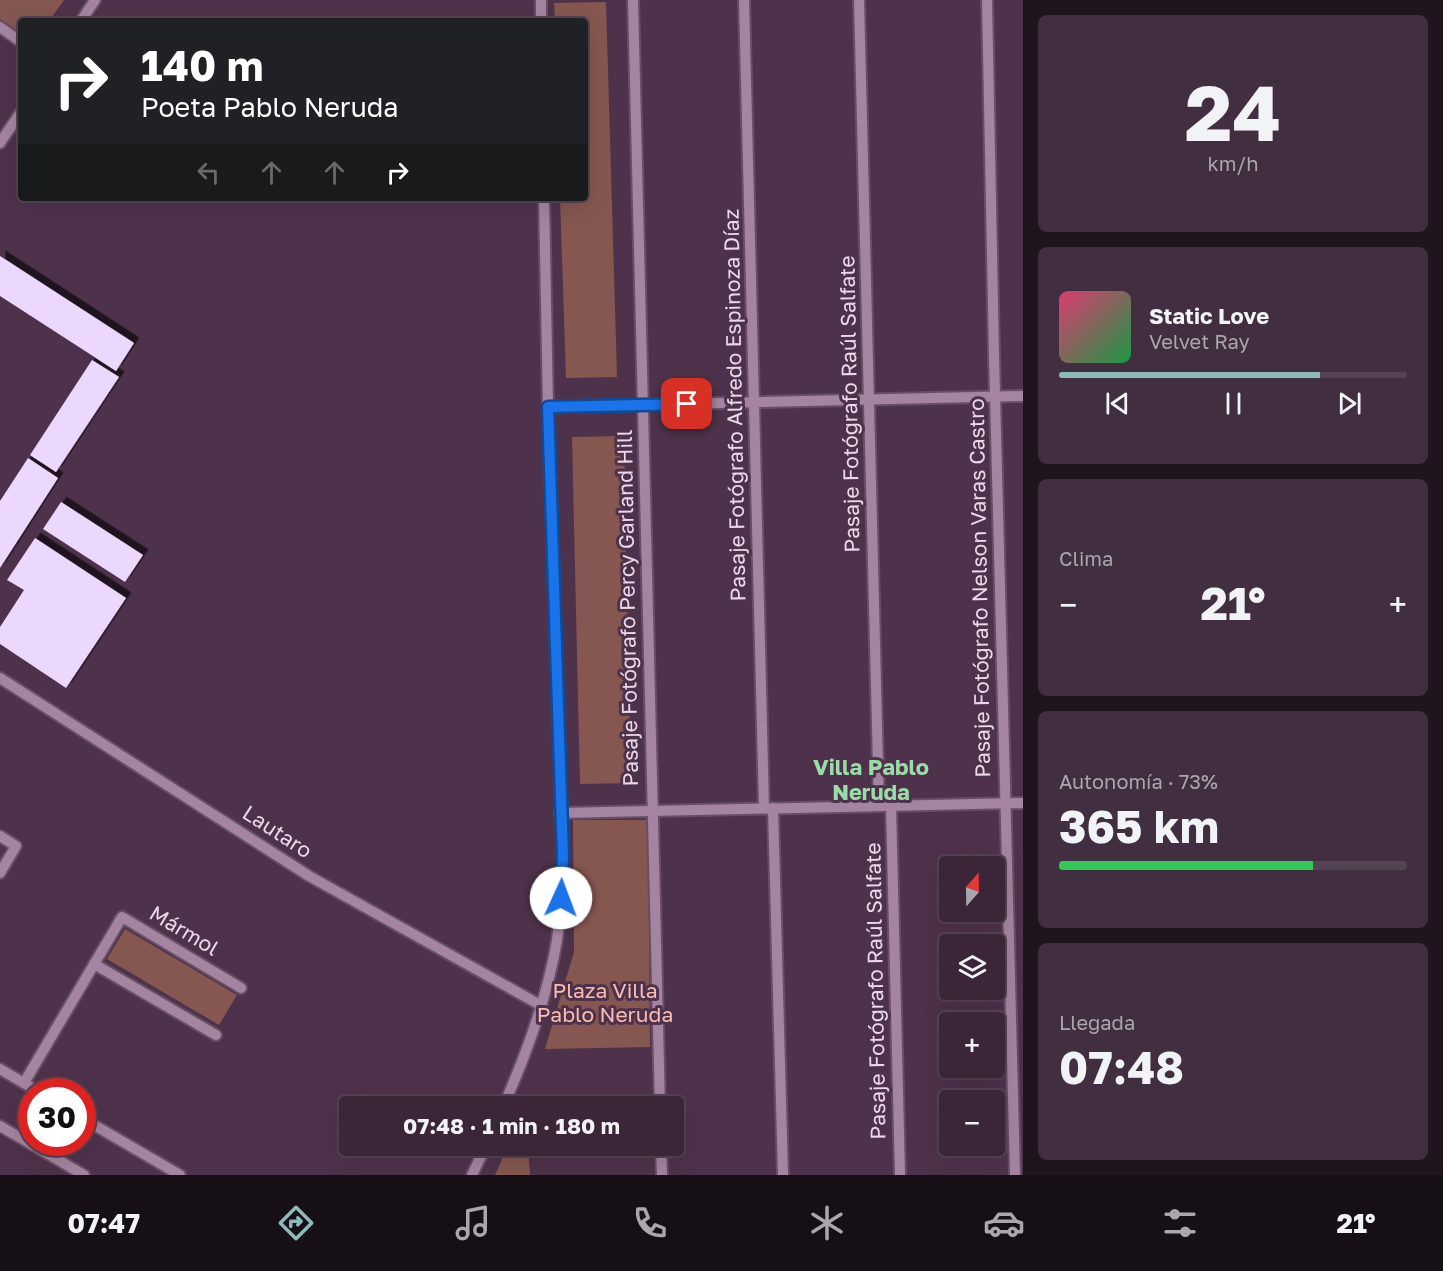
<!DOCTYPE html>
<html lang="es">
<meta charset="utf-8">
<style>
body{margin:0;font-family:"Golos Text",sans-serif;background:#412e40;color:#f1f3f6;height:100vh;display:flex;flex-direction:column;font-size:22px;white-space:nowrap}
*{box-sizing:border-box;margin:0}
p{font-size:20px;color:#aba5ae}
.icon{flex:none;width:33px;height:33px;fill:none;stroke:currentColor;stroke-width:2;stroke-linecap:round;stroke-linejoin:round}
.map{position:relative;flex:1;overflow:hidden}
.drawer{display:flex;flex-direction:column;gap:15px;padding:15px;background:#20151f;width:420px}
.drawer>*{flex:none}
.banner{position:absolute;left:18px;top:18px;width:570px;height:183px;border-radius:6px;box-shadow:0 6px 24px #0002,0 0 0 2px #544353;background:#202124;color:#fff;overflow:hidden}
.needle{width:39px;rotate:20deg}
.tools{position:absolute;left:939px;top:856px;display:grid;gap:12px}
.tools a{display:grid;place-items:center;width:66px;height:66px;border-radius:6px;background:#3a2638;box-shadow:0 6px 24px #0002,0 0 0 2px #544353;font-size:30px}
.speed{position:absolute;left:18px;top:1078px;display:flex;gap:12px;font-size:30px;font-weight:700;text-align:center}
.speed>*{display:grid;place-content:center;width:78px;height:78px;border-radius:50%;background:#3a2638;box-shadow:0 6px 24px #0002,0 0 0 2px #544353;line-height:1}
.speed .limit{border:9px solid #d22;background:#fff;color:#111}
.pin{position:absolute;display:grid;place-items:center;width:51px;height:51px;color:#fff;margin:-26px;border-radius:12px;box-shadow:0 3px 9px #0006}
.me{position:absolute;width:66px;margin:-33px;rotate:2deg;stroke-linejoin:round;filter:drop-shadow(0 0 4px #0008)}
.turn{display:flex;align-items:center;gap:21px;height:126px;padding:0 24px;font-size:27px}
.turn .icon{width:78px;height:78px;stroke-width:2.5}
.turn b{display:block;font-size:42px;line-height:51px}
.lanes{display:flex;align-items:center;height:57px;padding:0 24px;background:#0003;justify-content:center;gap:30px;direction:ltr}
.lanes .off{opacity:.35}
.big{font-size:45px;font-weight:700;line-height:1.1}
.drawer .card{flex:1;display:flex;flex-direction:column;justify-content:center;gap:9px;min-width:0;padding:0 21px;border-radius:9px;background:#412e40}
.drawer .dial{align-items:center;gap:0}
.dial b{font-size:78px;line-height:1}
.song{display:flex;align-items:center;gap:18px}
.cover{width:72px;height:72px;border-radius:9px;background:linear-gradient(135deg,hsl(340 70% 55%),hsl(140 70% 35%))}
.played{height:6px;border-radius:3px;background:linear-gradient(90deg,#8bbbb9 75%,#544353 75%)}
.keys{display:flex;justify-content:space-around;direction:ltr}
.heat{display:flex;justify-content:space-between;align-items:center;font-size:33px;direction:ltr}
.charge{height:9px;border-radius:4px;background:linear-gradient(90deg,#34c759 73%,#544353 0)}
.trip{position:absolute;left:339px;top:1096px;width:345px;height:60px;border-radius:6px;background:#3a2638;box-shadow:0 6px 24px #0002,0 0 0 2px #544353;font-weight:700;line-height:60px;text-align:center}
.tab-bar{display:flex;height:96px;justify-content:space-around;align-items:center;background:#170f16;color:#aba5ae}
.tab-bar .icon{width:42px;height:42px}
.tab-bar .on{color:#8bbbb9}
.tab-bar b{font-size:27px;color:#f1f3f6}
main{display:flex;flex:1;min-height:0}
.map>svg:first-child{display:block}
.green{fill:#855750}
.building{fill:#ecd7fd;filter:url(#shadow)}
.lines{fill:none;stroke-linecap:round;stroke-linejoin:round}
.minor-casing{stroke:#664f64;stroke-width:14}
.minor{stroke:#a584a1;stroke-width:10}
.route-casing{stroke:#114b97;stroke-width:15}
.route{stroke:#1a73e8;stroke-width:10}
.labels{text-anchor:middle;stroke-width:6;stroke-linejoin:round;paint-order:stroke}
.street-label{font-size:21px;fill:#ead9e8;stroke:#4e324b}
.park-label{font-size:21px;fill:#fabdb2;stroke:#4e324b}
.neighbourhood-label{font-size:22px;font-weight:bold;fill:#9adca7;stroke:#4e324b}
</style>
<main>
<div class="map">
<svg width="1023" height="1175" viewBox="0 0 1023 1175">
<defs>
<filter id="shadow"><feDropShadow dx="5.5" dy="-5.5" stdDeviation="0" flood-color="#0009"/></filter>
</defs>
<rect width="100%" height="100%" fill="#4e324b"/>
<g class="green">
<polygon points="0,0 64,0 49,21 21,21 21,34 0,19"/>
<polygon points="606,2 617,377 566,378 560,198 585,198 585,21 555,21 554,3"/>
<polygon points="624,436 631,783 580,784 572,437"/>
<polygon points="573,820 648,820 650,1047 545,1049 574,952"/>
<polygon points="125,929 237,995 219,1025 107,959"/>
<polygon points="508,1146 528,1146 530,1175 495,1175"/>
</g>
<g class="building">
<polygon points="0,256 134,343 116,371 0,296"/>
<polygon points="92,360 119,377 56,472 30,455"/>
<polygon points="28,458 58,478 0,568 0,501"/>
<polygon points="61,502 143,555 125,582 43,529"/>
<polygon points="35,538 126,598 66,688 0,644 0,627 24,590 7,580"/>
</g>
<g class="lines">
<g class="minor-casing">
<g id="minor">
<polyline points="541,0 541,21"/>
<polyline points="633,0 660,1107"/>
<polyline points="744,0 764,808"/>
<polyline points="859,0 879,806"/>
<polyline points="987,0 994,356 1015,1175"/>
<polyline points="81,21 95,0"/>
<polyline points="0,27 21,42"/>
<polyline points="0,143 21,112"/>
<polyline points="548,407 1023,396"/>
<polyline points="0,678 309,876 542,1006"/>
<polyline points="891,806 900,1175"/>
<polyline points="773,808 783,1175"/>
<polyline points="560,813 1023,803"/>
<polyline points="0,836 16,846 0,873"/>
<polyline points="94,964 216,1035"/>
<polyline points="0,1069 39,1092"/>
<polyline points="24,1083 122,917 241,988"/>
<path d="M 503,1107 C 527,1053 547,999 557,940 C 561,912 562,884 563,856 L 548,407 L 544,198"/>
<polyline points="82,1118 180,1175"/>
<polyline points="0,1126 84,1175"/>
<polyline points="661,1146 662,1175"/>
<polyline points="472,1175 486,1146"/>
</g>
</g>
<use href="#minor" class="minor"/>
</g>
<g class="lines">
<g class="route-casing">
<polyline id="route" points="561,898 563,856 548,407 687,404"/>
</g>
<use href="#route" class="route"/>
</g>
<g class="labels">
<g class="street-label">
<text transform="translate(850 404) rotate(-91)" y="7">Pasaje Fotógrafo Raúl Salfate</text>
<text transform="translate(735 405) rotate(-91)" y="7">Pasaje Fotógrafo Alfredo Espinoza Díaz</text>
<text transform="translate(980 588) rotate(-91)" y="7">Pasaje Fotógrafo Nelson Varas Castro</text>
<text transform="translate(628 608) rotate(-91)" y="7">Pasaje Fotógrafo Percy Garland Hill</text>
<text transform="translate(277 832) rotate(33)" y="7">Lautaro</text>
<text transform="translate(184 931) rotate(31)" y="7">Mármol</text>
<text transform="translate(876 991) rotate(-91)" y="7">Pasaje Fotógrafo Raúl Salfate</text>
</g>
<g class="park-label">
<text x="605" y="998">Plaza Villa<tspan x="605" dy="24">Pablo Neruda</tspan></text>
</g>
<g class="neighbourhood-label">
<text x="871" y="775">Villa Pablo<tspan x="871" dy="25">Neruda</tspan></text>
</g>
</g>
</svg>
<div class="tools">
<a><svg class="needle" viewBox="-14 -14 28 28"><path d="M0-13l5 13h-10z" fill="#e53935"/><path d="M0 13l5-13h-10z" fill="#aba5ae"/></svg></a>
<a><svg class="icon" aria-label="layers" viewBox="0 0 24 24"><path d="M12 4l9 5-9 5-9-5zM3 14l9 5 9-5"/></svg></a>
<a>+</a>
<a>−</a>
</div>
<div class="speed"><div class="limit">30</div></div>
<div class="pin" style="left:687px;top:404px;background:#d93025"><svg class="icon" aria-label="arrive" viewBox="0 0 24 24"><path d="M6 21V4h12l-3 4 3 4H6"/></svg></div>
<svg class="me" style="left:561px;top:898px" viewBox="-20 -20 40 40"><circle r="19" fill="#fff"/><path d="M0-13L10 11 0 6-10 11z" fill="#1a73e8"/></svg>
<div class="trip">07:48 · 1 min · 180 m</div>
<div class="banner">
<div class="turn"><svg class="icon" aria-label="right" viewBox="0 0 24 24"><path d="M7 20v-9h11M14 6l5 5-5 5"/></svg><div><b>140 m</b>Poeta Pablo Neruda</div></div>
<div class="lanes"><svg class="icon off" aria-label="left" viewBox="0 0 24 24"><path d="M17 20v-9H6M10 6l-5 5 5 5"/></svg><svg class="icon off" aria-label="ahead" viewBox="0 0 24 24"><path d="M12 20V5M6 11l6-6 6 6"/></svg><svg class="icon off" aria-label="ahead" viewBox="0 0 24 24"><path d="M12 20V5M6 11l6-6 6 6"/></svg><svg class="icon" aria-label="right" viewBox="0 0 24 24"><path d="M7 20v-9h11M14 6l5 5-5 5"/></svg></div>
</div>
</div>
<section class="drawer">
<div class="card dial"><b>24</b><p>km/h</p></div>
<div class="card">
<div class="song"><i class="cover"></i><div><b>Static Love</b><p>Velvet Ray</p></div></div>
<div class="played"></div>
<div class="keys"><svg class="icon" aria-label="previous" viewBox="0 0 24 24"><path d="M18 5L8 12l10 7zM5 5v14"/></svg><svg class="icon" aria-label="pause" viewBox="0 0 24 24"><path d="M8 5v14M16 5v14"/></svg><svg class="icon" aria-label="next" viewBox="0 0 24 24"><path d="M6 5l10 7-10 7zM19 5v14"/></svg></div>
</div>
<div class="card"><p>Clima</p>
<div class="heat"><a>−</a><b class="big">21°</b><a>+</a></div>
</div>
<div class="card"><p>Autonomía · 73%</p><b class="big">365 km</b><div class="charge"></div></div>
<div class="card"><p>Llegada</p><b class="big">07:48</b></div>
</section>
</main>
<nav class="tab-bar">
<b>07:47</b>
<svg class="icon on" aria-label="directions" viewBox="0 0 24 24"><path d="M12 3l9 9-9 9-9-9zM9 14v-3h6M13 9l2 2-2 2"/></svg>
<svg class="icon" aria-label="music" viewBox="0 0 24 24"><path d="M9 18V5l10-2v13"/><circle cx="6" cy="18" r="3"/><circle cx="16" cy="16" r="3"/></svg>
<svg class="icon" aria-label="phone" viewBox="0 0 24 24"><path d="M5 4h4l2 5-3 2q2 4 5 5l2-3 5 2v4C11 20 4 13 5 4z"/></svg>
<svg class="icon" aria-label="climate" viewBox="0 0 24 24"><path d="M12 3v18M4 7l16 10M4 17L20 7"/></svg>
<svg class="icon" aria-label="car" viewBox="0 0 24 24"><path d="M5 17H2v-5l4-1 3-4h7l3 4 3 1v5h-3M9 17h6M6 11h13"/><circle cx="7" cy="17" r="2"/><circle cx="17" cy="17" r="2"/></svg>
<svg class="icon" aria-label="filters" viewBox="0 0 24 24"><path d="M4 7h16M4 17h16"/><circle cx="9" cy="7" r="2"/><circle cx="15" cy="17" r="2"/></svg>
<b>21°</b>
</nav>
